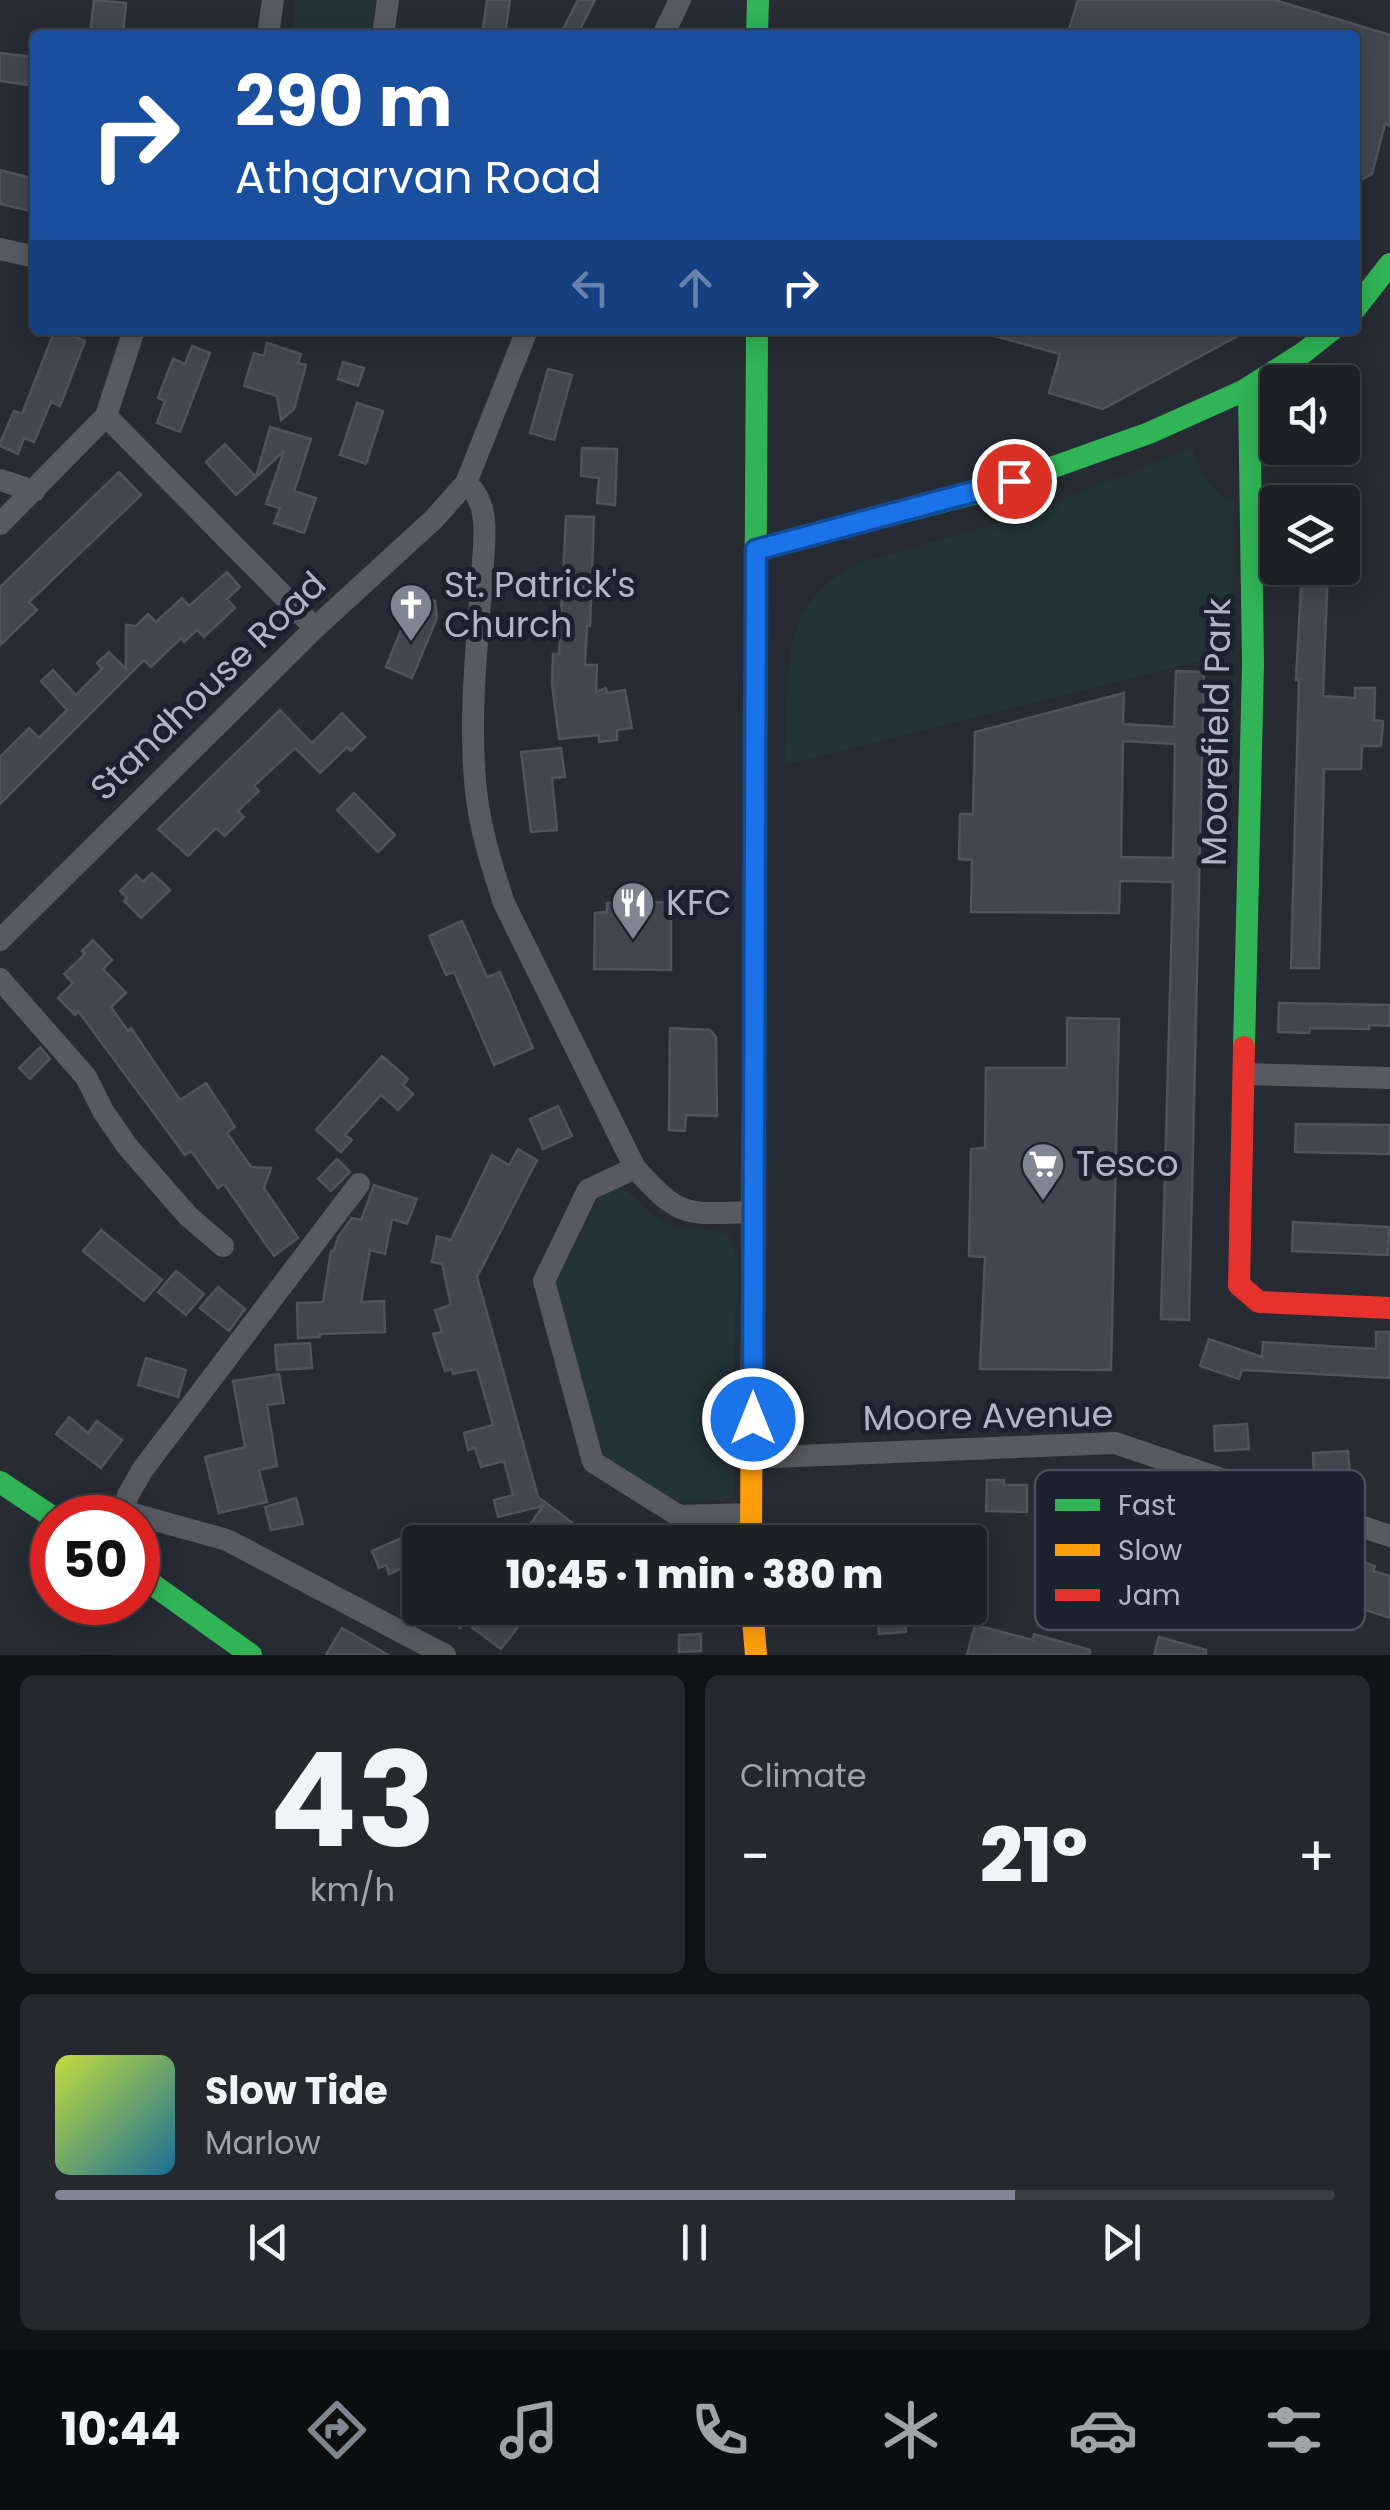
<!DOCTYPE html>
<meta charset="utf-8">
<style>
body{margin:0;font-family:Poppins,sans-serif;background:#25282e;color:#f1f3f6;height:100vh;display:flex;flex-direction:column;font-size:38px;white-space:nowrap}
*{box-sizing:border-box;margin:0}
p{font-size:32px;color:#a0a3a7}
.icon{flex:none;width:55px;height:55px;fill:none;stroke:currentColor;stroke-width:2;stroke-linecap:round;stroke-linejoin:round}
.map{position:relative;height:1655px;overflow:hidden}
.side{display:flex;flex-direction:column;gap:20px;padding:20px;background:#101215;flex:1}
.side>*{flex:none}
.banner{position:absolute;left:30px;top:30px;width:1330px;height:305px;border-radius:10px;box-shadow:0 5px 25px #0003,0 0 0 2px #3b3e43;background:#1a4fa0;color:#fff;overflow:hidden}
.tools{position:absolute;left:1260px;top:365px;display:grid;gap:20px}
.tools a{display:grid;place-items:center;width:100px;height:100px;border-radius:10px;background:#1d2026;box-shadow:0 5px 25px #0003,0 0 0 2px #3b3e43;font-size:50px}
.speed{position:absolute;left:30px;top:1495px;display:flex;gap:20px;font-size:50px;font-weight:700;text-align:center}
.speed>*{display:grid;place-content:center;width:130px;height:130px;border-radius:50%;background:#1d2026;box-shadow:0 5px 25px #0003,0 0 0 2px #3b3e43;line-height:1}
.speed .limit{border:15px solid #d22;background:#fff;color:#111}
.pin{position:absolute;display:grid;place-items:center;width:85px;height:85px;color:#fff;margin:-42px;border:5px solid #fff;border-radius:50%;box-shadow:0 2px 10px #0007}
.me{position:absolute;width:110px;margin:-55px;rotate:0deg;stroke-linejoin:round;filter:drop-shadow(0 0 8px #0008)}
.turn{display:flex;align-items:center;gap:35px;height:210px;padding:0 40px;font-size:45px}
.turn .icon{width:130px;height:130px;stroke-width:2.5}
.turn b{display:block;font-size:70px;line-height:85px}
.lanes{display:flex;align-items:center;height:95px;padding:0 40px;background:#0003;justify-content:center;gap:50px;direction:ltr}
.lanes .off{opacity:.35}
.big{font-size:75px;font-weight:800;line-height:1.1}
.side .tile{flex:1;display:flex;flex-direction:column;justify-content:center;gap:15px;min-width:0;padding:0 35px;border-radius:15px;background:#25282e}
.side .dial{align-items:center;gap:0}
.dial b{font-size:130px;line-height:1}
.song{display:flex;align-items:center;gap:30px}
.cover{width:120px;height:120px;border-radius:15px;background:linear-gradient(135deg,hsl(70 70% 55%),hsl(200 70% 35%))}
.played{height:10px;border-radius:5px;background:linear-gradient(90deg,#808592 75%,#3b3e43 75%)}
.keys{display:flex;justify-content:space-around;direction:ltr}
.heat{display:flex;justify-content:space-between;align-items:center;font-size:55px;direction:ltr}
.side .tiles{flex:1;display:grid;gap:20px;grid-template-columns:1fr 1fr}
.tile:last-child{grid-column:span 2}
.trip{position:absolute;left:402px;top:1525px;width:585px;height:100px;border-radius:10px;background:#1d2026;box-shadow:0 5px 25px #0003,0 0 0 2px #3b3e43;font-weight:800;line-height:100px;text-align:center}
.dock{display:flex;height:160px;justify-content:space-around;align-items:center;background:#0c0d0f;color:#a0a3a7}
.dock .icon{width:70px;height:70px}
.dock .on{color:#808592}
.dock b{font-size:45px;color:#f1f3f6}
.map>svg:first-child{display:block}
.green{fill:#243338}
.building{fill:#42464e;stroke:#4f535b;stroke-width:2.5;fill-rule:evenodd}
.lines{fill:none;stroke-linecap:round;stroke-linejoin:round}
.street{stroke:#575a61;stroke-width:22}
.fast{stroke:#30b455;stroke-width:22}
.slow{stroke:#ff9f0a;stroke-width:22}
.jam{stroke:#e5322d;stroke-width:22}
.route-casing{stroke:#114b97;stroke-width:25}
.route{stroke:#1a73e8;stroke-width:18}
.labels{text-anchor:middle;stroke-width:10;stroke-linejoin:round;paint-order:stroke}
.poi-label{font-size:35px;fill:#b0b6c5;stroke:#1b212d;text-anchor:start}
.street-label{font-size:35px;fill:#b0b6c5;stroke:#1b212d}
.key{fill:#1b212d;stroke:#484e5b;stroke-width:2.5}
.key-label{font-size:28px;fill:#b0b6c5}
</style>
<div class="map">
<svg width="1390" height="1655" viewBox="0 0 1390 1655">
<rect width="100%" height="100%" fill="#272b33"/>
<g class="green">
<polygon points="295,0 381,0 376,35 291,35"/>
<path d="M 1192,448 C 1198,468 1212,495 1233,500 L 1232,653 L 785,765 C 792,682 769,598 869,560 L 1002,522 Z"/>
<path d="M 617,1184 C 638,1196 650,1221 674,1226 C 693,1231 710,1226 729,1235 L 738,1262 L 732,1386 L 722,1389 L 728,1423 L 734,1423 L 734,1493 L 729,1499 L 685,1502 L 663,1495 L 603,1454 L 555,1284 L 599,1197 Z"/>
</g>
<g class="building">
<polygon points="94,0 126,3 123,35 90,35"/>
<polygon points="487,0 510,0 505,35 482,35"/>
<polygon points="578,0 595,0 577,35 560,35"/>
<polygon points="1078,0 1275,0 1390,35 1390,126 1385,124 1372,174 1355,183 1355,35 1088,35 1069,30"/>
<polygon points="0,53 35,57 35,86 0,81"/>
<polygon points="0,170 35,179 35,212 0,204"/>
<polygon points="55,330 76,330 73,336 85,341 60,406 51,402 34,442 24,438 18,454 0,446 0,443 14,411 22,414"/>
<polygon points="992,330 1249,330 1103,409 1049,393 1060,354 991,335"/>
<polygon points="267,343 301,354 298,363 306,365 294,409 281,420 277,396 244,386 254,353 264,356"/>
<polygon points="192,346 210,353 180,432 157,423 165,401 158,398 173,359 185,364"/>
<polygon points="343,362 364,368 358,386 338,379"/>
<polygon points="548,369 572,375 554,440 530,433"/>
<polygon points="357,403 383,411 366,464 340,455"/>
<polygon points="270,427 311,439 294,491 316,498 304,533 274,523 280,508 266,504 284,451 256,477"/>
<polygon points="225,444 256,477 236,495 206,462"/>
<polygon points="582,448 617,449 615,505 597,503 599,478 581,476"/>
<polygon points="119,472 141,495 29,602 37,610 0,645 0,587"/>
<polygon points="566,516 594,517 590,626 587,626 585,665 597,665 596,692 606,688 607,693 625,690 632,728 617,730 617,740 599,742 599,735 559,739 552,684 553,654 559,654"/>
<polygon points="1302,568 1328,568 1323,696 1355,698 1355,688 1375,688 1374,720 1383,721 1381,746 1362,746 1361,769 1324,769 1319,968 1291,968 1299,680 1296,680"/>
<polygon points="227,572 240,587 227,599 235,608 204,637 197,630 184,642 181,638 151,667 144,660 0,804 0,757 29,728 39,738 67,710 41,681 53,670 76,695 102,669 97,663 109,652 126,669 126,625 136,626 148,614 156,622 182,598 189,606"/>
<polygon points="423,596 435,601 437,618 412,678 386,667 410,608"/>
<path d="M 1176,671 L 1204,672 L 1189,1320 L 1161,1319 L 1173,882 L 1120,881 L 1119,913 L 971,912 L 972,860 L 959,859 L 960,814 L 973,814 L 975,732 L 1124,693 L 1123,724 L 1174,727 ZM 1123,741 L 1175,744 L 1173,858 L 1121,857 Z"/>
<polygon points="280,710 312,743 342,713 365,737 351,751 347,747 320,773 295,748 254,786 259,791 238,811 244,817 225,836 216,828 188,856 158,829"/>
<polygon points="561,748 565,777 552,778 557,830 531,832 521,752"/>
<polygon points="354,793 395,835 378,852 337,810"/>
<polygon points="152,873 170,890 141,918 124,901 127,898 120,891 136,875 143,882"/>
<polygon points="671,902 671,970 594,969 595,913 607,912 607,903"/>
<polygon points="462,921 487,977 500,972 533,1048 494,1065 454,972 446,975 429,936"/>
<polygon points="93,940 112,960 103,969 126,993 111,1007 128,1031 131,1028 180,1100 206,1083 235,1127 227,1133 251,1167 271,1168 264,1188 298,1238 274,1256 224,1184 218,1188 191,1151 185,1155 78,1011 75,1015 58,998 73,983 64,974 85,954 82,951"/>
<polygon points="1279,1003 1390,1005 1390,1026 1369,1025 1369,1029 1310,1028 1309,1033 1278,1032"/>
<polygon points="1067,1018 1119,1019 1111,1370 980,1369 985,1257 969,1256 971,1149 985,1148 986,1068 1067,1068"/>
<polygon points="670,1028 710,1030 716,1037 717,1116 686,1115 685,1131 669,1130"/>
<polygon points="40,1047 50,1059 30,1079 19,1068"/>
<polygon points="382,1056 408,1079 403,1085 413,1094 398,1110 381,1095 345,1135 352,1140 341,1152 316,1130"/>
<polygon points="558,1106 572,1136 543,1149 530,1119"/>
<polygon points="1296,1124 1390,1125 1390,1154 1295,1152"/>
<polygon points="518,1149 537,1160 477,1277 538,1497 598,1542 546,1542 527,1529 543,1506 498,1517 494,1500 513,1495 504,1461 481,1467 475,1448 468,1450 464,1433 493,1425 477,1369 453,1374 452,1369 445,1371 433,1334 442,1332 435,1310 451,1305 442,1264 432,1262 437,1236 451,1240 492,1155 509,1165"/>
<polygon points="337,1159 350,1172 331,1191 318,1179"/>
<polygon points="374,1185 417,1199 407,1224 392,1219 385,1254 370,1250 361,1302 384,1301 385,1332 320,1334 320,1337 298,1338 297,1303 323,1302 331,1251 334,1251 338,1237 352,1218 361,1220"/>
<polygon points="1293,1222 1389,1227 1388,1255 1292,1251"/>
<polygon points="101,1230 162,1280 144,1301 83,1251"/>
<polygon points="176,1271 204,1294 186,1315 158,1292"/>
<polygon points="218,1287 245,1309 229,1331 200,1308"/>
<polygon points="1376,1332 1390,1332 1390,1378 1242,1370 1239,1379 1200,1366 1209,1339 1262,1357 1263,1342 1376,1349"/>
<polygon points="310,1343 312,1368 277,1370 275,1345"/>
<polygon points="146,1358 186,1370 178,1397 138,1385"/>
<polygon points="279,1374 284,1403 267,1405 277,1466 259,1470 267,1502 219,1513 205,1457 245,1447 233,1381"/>
<polygon points="69,1417 88,1433 97,1421 122,1440 101,1468 56,1434"/>
<polygon points="1247,1424 1249,1449 1215,1451 1214,1426"/>
<polygon points="1348,1451 1350,1475 1314,1478 1313,1453"/>
<polygon points="1096,1472 1226,1513 1246,1520 1245,1523 1375,1566 1373,1571 1390,1576 1390,1618 1360,1608 1359,1612 1270,1583 1207,1558 1200,1577 1185,1572 1191,1555 1161,1545 1155,1564 1140,1559 1147,1539 1068,1515 1081,1477 1093,1481"/>
<polygon points="987,1480 1004,1480 1004,1485 1027,1485 1027,1512 986,1511"/>
<polygon points="296,1498 303,1524 271,1530 265,1507"/>
<polygon points="420,1530 420,1587 408,1566 389,1574 386,1565 379,1568 372,1551"/>
<polygon points="443,1608 520,1608 528,1614 501,1649 466,1623 460,1628"/>
<polygon points="877,1608 904,1608 906,1632 879,1634"/>
<polygon points="975,1625 1033,1640 1034,1634 1090,1650 1090,1655 967,1655"/>
<polygon points="342,1628 388,1655 326,1655"/>
<polygon points="701,1634 701,1651 679,1652 679,1635"/>
<polygon points="1159,1637 1206,1650 1206,1655 1154,1655"/>
</g>
<g class="lines">
<g class="street">
<polyline points="268,35 273,0"/>
<polyline points="383,35 388,0"/>
<polyline points="663,35 680,0"/>
<polyline points="0,249 35,257"/>
<polyline points="106,416 315,628"/>
<polyline points="0,480 34,491"/>
<path d="M 466,483 C 489,502 485,534 483,562 C 478,638 468,714 476,791 C 480,829 492,867 504,903 L 635,1168 C 681,1219 686,1214 752,1212"/>
<polyline points="0,524 106,416 134,330"/>
<polyline points="0,940 315,628 434,519 466,483 527,330"/>
<polyline points="0,979 86,1077 103,1111 127,1146 188,1216 223,1246"/>
<polyline points="1245,1074 1390,1078"/>
<polyline points="635,1168 588,1190 544,1281 593,1462 679,1516 750,1514"/>
<polyline points="752,1458 1115,1443 1390,1536"/>
<polyline points="126,1512 227,1540 445,1655"/>
<polyline points="122,1518 128,1495 143,1469 359,1184"/>
</g>
<g class="fast">
<polyline points="757,35 758,0"/>
<polyline points="1355,309 1390,264"/>
<polyline points="756,550 992,489 1149,433 1243,391 1303,353 1332,330"/>
<polyline points="755,668 757,330"/>
<polyline points="1244,1047 1253,665 1249,391"/>
<polyline points="0,1482 54,1518"/>
<polyline points="138,1574 251,1655"/>
</g>
<g class="slow">
<polyline points="751,1542 755,668"/>
<polyline points="752,1608 756,1655"/>
</g>
<polyline class="jam" points="1244,1047 1239,1285 1259,1302 1390,1308"/>
</g>
<g class="lines">
<g class="route-casing">
<polyline id="route" points="753,1419 756,550 1014,481"/>
</g>
<use href="#route" class="route"/>
</g>
<defs>
<g id="church-pin" transform="scale(2.25)"><path d="M0 17L-7.5 6A9.5 9.5 0 1 1 7.5 6Z" fill="#808592" stroke="#1b212d"/><path d="M-1.2-6h2.4v3.5h3.3v2.4h-3.3V6h-2.4V-.1h-3.3v-2.4h3.3Z" fill="#fff"/></g>
<g id="restaurant-pin" transform="scale(2.25)"><path d="M0 17L-7.5 6A9.5 9.5 0 1 1 7.5 6Z" fill="#808592" stroke="#1b212d"/><path d="M-5-6h1v4h1v-4h1v4h1v-4h1v5L-1.5 .5V6h-2V.5L-5-1ZM5-6V6H3V1.5H1.5Q1.5-4 5-6Z" fill="#fff"/></g>
<g id="supermarket-pin" transform="scale(2.25)"><path d="M0 17L-7.5 6A9.5 9.5 0 1 1 7.5 6Z" fill="#808592" stroke="#1b212d"/><path d="M-6-5.5h2.5l.6 2H6L4.5 2H-2.5L-4.4-4H-6ZM-1.5 3.2a1.3 1.3 0 1 0 .1 0ZM3 3.2a1.3 1.3 0 1 0 .1 0Z" fill="#fff"/></g>
</defs>
<g fill-rule="evenodd">
<use href="#church-pin" x="411" y="605"/>
<use href="#restaurant-pin" x="633" y="903"/>
<use href="#supermarket-pin" x="1043" y="1164"/>
</g>
<g class="labels">
<g class="poi-label">
<text x="444" y="597">St. Patrick's<tspan x="444" dy="40">Church</tspan></text>
<text x="666" y="915">KFC</text>
<text x="1076" y="1176">Tesco</text>
</g>
<g class="street-label">
<text transform="translate(208 686) rotate(-44)" y="12">Standhouse Road</text>
<text transform="translate(1216 732) rotate(-89)" y="12">Moorefield Park</text>
<text transform="translate(988 1416) rotate(-1)" y="12">Moore Avenue</text>
</g>
</g>
<rect x="1035" y="1470" width="330" height="160" rx="15" class="key"/>
<rect x="1055" y="1499" width="45" height="12" fill="#30b455"/>
<rect x="1055" y="1544" width="45" height="12" fill="#ff9f0a"/>
<rect x="1055" y="1589" width="45" height="12" fill="#e5322d"/>
<g class="key-label">
<text x="1118" y="1515">Fast</text>
<text x="1118" y="1560">Slow</text>
<text x="1118" y="1605">Jam</text>
</g>
</svg>
<div class="tools">
<a><svg class="icon" aria-label="sound" viewBox="0 0 24 24"><path d="M4 9h4l5-4v14l-5-4H4zM17 9q2 3 0 6"/></svg></a>
<a><svg class="icon" aria-label="layers" viewBox="0 0 24 24"><path d="M12 4l9 5-9 5-9-5zM3 14l9 5 9-5"/></svg></a>
</div>
<div class="speed"><div class="limit">50</div></div>
<div class="pin" style="left:1014px;top:481px;background:#d93025"><svg class="icon" aria-label="arrive" viewBox="0 0 24 24"><path d="M6 21V4h12l-3 4 3 4H6"/></svg></div>
<svg class="me" style="left:753px;top:1419px" viewBox="-20 -20 40 40"><circle r="17" fill="#1a73e8" stroke="#fff" stroke-width="3"/><path d="M0-11L8 9 0 5-8 9z" fill="#fff"/></svg>
<div class="trip">10:45 · 1 min · 380 m</div>
<div class="banner">
<div class="turn"><svg class="icon" aria-label="right" viewBox="0 0 24 24"><path d="M7 20v-9h11M14 6l5 5-5 5"/></svg><div><b>290 m</b>Athgarvan Road</div></div>
<div class="lanes"><svg class="icon off" aria-label="left" viewBox="0 0 24 24"><path d="M17 20v-9H6M10 6l-5 5 5 5"/></svg><svg class="icon off" aria-label="ahead" viewBox="0 0 24 24"><path d="M12 20V5M6 11l6-6 6 6"/></svg><svg class="icon" aria-label="right" viewBox="0 0 24 24"><path d="M7 20v-9h11M14 6l5 5-5 5"/></svg></div>
</div>
</div>
<section class="side">
<div class="tiles">
<div class="tile dial"><b>43</b><p>km/h</p></div>
<div class="tile"><p>Climate</p>
<div class="heat"><a>−</a><b class="big">21°</b><a>+</a></div>
</div>
<div class="tile">
<div class="song"><i class="cover"></i><div><b>Slow Tide</b><p>Marlow</p></div></div>
<div class="played"></div>
<div class="keys"><svg class="icon" aria-label="previous" viewBox="0 0 24 24"><path d="M18 5L8 12l10 7zM5 5v14"/></svg><svg class="icon" aria-label="pause" viewBox="0 0 24 24"><path d="M8 5v14M16 5v14"/></svg><svg class="icon" aria-label="next" viewBox="0 0 24 24"><path d="M6 5l10 7-10 7zM19 5v14"/></svg></div>
</div>
</div>
</section>
<nav class="dock">
<b>10:44</b>
<svg class="icon on" aria-label="directions" viewBox="0 0 24 24"><path d="M12 3l9 9-9 9-9-9zM9 14v-3h6M13 9l2 2-2 2"/></svg>
<svg class="icon" aria-label="music" viewBox="0 0 24 24"><path d="M9 18V5l10-2v13"/><circle cx="6" cy="18" r="3"/><circle cx="16" cy="16" r="3"/></svg>
<svg class="icon" aria-label="phone" viewBox="0 0 24 24"><path d="M5 4h4l2 5-3 2q2 4 5 5l2-3 5 2v4C11 20 4 13 5 4z"/></svg>
<svg class="icon" aria-label="climate" viewBox="0 0 24 24"><path d="M12 3v18M4 7l16 10M4 17L20 7"/></svg>
<svg class="icon" aria-label="car" viewBox="0 0 24 24"><path d="M5 17H2v-5l4-1 3-4h7l3 4 3 1v5h-3M9 17h6M6 11h13"/><circle cx="7" cy="17" r="2"/><circle cx="17" cy="17" r="2"/></svg>
<svg class="icon" aria-label="filters" viewBox="0 0 24 24"><path d="M4 7h16M4 17h16"/><circle cx="9" cy="7" r="2"/><circle cx="15" cy="17" r="2"/></svg>
</nav>
